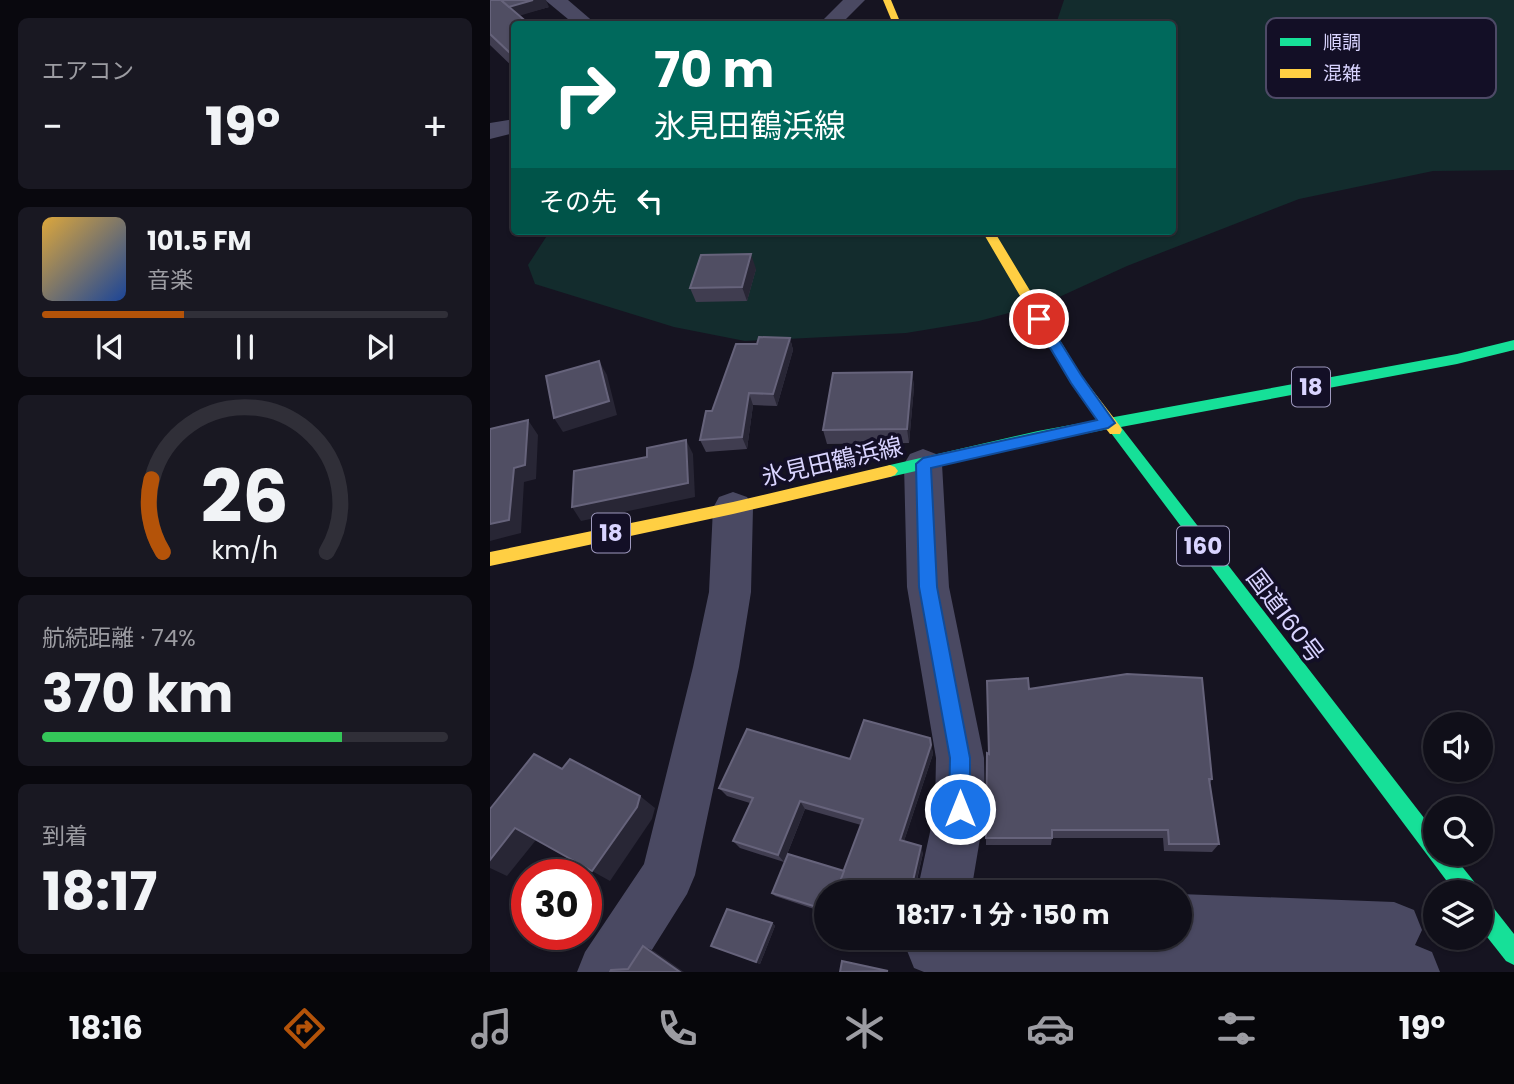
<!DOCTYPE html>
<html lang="ja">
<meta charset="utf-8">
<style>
body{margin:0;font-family:Poppins,"Noto Sans JP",sans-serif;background:#191822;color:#f1f3f6;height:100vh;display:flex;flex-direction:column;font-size:26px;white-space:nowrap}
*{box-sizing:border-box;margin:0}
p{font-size:23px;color:#9c9ca2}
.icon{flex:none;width:38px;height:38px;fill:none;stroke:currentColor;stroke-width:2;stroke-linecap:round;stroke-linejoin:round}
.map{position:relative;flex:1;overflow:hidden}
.drawer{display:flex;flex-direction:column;gap:18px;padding:18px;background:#09080e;width:490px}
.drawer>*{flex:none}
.top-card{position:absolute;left:21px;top:21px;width:665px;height:214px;border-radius:7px;box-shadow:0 2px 5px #0004,0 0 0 2px #302f38;background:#00695c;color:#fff;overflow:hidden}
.controls{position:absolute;left:933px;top:712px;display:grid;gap:14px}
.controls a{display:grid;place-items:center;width:70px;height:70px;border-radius:50%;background:#100f19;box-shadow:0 2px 5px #0004,0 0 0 2px #302f38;font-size:35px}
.speed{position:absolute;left:21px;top:859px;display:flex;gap:14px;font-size:35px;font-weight:700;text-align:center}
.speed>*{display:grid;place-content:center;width:91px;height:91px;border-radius:50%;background:#100f19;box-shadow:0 2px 5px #0004,0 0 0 2px #302f38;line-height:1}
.speed .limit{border:10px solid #d22;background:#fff;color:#111}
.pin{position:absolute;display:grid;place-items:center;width:60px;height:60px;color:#fff;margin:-30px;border:4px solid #fff;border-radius:50%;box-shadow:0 2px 7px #0007}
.me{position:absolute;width:77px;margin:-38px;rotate:0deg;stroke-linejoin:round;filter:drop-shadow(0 0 5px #0008)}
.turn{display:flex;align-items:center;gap:24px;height:147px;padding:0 28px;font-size:32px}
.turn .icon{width:91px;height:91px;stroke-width:2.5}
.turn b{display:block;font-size:49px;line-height:60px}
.then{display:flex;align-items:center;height:66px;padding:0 28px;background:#0003;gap:14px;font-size:26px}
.big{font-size:52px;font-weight:700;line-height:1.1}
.drawer .card{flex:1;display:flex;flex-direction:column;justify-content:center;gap:10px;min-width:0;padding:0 24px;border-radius:10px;background:#191822}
.drawer .dial{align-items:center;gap:0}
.dial svg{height:182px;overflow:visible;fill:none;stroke:#302f38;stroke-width:7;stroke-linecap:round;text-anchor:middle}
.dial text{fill:#f1f3f6;stroke:none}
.song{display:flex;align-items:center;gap:21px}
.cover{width:84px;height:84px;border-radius:10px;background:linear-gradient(135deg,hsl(40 70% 55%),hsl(220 70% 35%))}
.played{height:7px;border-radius:4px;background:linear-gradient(90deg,#b45309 35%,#302f38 35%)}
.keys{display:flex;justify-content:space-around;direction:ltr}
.heat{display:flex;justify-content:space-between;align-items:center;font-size:38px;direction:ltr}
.charge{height:10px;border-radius:5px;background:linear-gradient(90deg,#34c759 74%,#302f38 0)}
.trip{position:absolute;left:324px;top:880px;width:378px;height:70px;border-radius:35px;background:#100f19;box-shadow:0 2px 5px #0004,0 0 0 2px #302f38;font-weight:700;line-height:70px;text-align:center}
.menu{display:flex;height:112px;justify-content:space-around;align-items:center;background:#06060a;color:#9c9ca2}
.menu .icon{width:49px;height:49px}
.menu .current{color:#b45309}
.menu b{font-size:32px;color:#f1f3f6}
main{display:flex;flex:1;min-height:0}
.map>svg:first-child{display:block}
.green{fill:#132c2d}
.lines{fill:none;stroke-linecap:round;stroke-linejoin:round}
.street{fill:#4a4962;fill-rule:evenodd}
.fast{fill:#16e098;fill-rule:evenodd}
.slow{fill:#ffcf43;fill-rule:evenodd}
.wall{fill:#403d50}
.shaded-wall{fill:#282635}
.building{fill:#504e63;stroke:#66637b;stroke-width:2}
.route{fill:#1a73e8;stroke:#114b97;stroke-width:2}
.labels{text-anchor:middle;stroke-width:7;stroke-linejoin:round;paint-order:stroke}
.shield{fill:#130f26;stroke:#9e99be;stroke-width:2}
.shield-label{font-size:23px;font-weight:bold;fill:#d9d4ff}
.street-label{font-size:24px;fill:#d9d4ff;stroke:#130f26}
.key{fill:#130f26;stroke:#4e4a67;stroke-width:2}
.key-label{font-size:19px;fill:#d9d4ff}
</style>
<main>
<section class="drawer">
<div class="card"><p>エアコン</p>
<div class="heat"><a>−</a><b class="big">19°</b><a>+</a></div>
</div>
<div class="card">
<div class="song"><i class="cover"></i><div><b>101.5 FM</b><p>音楽</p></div></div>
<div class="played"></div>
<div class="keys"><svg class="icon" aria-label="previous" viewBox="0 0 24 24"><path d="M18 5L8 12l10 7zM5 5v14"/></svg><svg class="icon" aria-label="pause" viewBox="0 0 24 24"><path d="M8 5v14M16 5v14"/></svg><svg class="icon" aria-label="next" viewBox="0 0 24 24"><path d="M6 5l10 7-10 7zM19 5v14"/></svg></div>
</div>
<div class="card dial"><svg viewBox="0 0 100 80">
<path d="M14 69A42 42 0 1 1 86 69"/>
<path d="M14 69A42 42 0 0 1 9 37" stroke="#b45309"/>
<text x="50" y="56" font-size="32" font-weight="700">26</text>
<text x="50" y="72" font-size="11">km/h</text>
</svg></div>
<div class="card"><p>航続距離 · 74%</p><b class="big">370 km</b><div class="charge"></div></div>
<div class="card"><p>到着</p><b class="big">18:17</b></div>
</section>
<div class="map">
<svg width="1024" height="972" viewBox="0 0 1024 972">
<rect width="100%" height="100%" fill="#161421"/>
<polygon class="green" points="574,0 1024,0 1024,170 943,171 809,199 637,266 556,303 489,321 416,333 255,341 184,327 45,284 38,265 60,231 682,231 682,24 566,24"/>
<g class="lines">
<g class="street">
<polygon points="55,0 78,0 106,24 84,24"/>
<polygon points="353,0 375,0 351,24 329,24"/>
<polygon points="24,119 24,133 0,139 0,123"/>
<polygon points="433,449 446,454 452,464 459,587 494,758 495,809 481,892 427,892 445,809 446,758 417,587 414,464 420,454"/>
<polygon points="243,492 257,497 263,508 261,592 249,667 205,875 197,894 148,972 87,972 95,952 154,864 203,667 219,592 223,508 229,497"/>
<polygon points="690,894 904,902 924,910 932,930 925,945 942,952 950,972 434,972 424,968 416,948 420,938 690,938"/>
</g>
<g class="fast">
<polygon points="1024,340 1024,350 967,364 631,427 945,832 945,854 962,854 986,884 989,892 965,892 618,429 548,443 400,477 395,475 392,471 395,467 400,465 548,431 967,354"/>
<polygon points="990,898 998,901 1024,934 1024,965 1016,961 990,928"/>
</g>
<g class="slow">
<polygon points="393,0 401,0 411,24 403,24"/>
<polygon points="492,231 504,231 591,375 630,426 632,430 630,434 620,434 581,383"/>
<polygon points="400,465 405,467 408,471 405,475 400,477 243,514 0,566 0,552 243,502"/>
</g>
</g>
<g class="wall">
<polygon points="0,0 59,7 29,15 24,24 24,68 0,45"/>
<polygon points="266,269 257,301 206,302 200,288"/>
<polygon points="300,338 303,350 287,406 263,405 257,449 216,452 210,440 222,411 267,344"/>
<polygon points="422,372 424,387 419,443 337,444 333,430"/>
<polygon points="539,689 722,779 720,783 729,844 722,852 674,851 673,838 562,838 561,845 496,845 496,838"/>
<polygon points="440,738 443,754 414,841 433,853 425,889 434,889 436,892 336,892 336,913 285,896 282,893 354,871 371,825 315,809 294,862 250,848 243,841 260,803 237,796 229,788 360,759"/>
<polygon points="282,923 285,926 270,964 221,946"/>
</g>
<g class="shaded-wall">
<polygon points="43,0 56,0 59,7 22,18 17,7"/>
<polygon points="24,50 24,64 19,52"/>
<polygon points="261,254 266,269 257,301 252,287"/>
<polygon points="300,338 303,350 287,406 283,394"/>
<polygon points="109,361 117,375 127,415 73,432 64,418"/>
<polygon points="422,372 424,387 419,443 417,429"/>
<polygon points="259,393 263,405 257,449 252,437"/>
<polygon points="38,420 48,435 46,479 34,482 31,533 0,541 0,524"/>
<polygon points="196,440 203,454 205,497 91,521 82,507"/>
<polygon points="441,745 443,754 412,847 410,840"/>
<polygon points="150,796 165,808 162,819 120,881 102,871"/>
<polygon points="310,801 315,809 294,862 288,855"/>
<polygon points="25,828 46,840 17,876 0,868 0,860"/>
<polygon points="431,846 433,853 424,891 422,885"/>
<polygon points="282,923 285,926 270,964 266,962"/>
<polygon points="153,946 164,951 194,972 190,972"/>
</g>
<g class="building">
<polygon points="0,0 11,0 39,24 24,24 24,50 19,52 0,34"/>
<polygon points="11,0 43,0 19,7"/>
<polygon points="261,254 252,287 200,288 211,255"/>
<polygon points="269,337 300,338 283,394 259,393 252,437 210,440 216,411 222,411 246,344 267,344"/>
<polygon points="109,361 119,401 64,418 56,376"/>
<polygon points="422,372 417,429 333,430 343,373"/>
<polygon points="38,420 35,465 24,468 19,520 0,524 0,429"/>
<polygon points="196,440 198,483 82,507 84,471 157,457 157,448"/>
<polygon points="637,674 712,678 722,779 719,779 729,844 679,844 678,830 562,830 562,838 496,838 497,753 499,754 497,681 538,678 539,689"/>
<polygon points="374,720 440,738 441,745 410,840 431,846 422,885 425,889 434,889 433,892 349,892 346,891 373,819 310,801 288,855 243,841 263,798 229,788 257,729 360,759"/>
<polygon points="44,754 72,769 80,759 150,796 147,807 102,871 25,828 0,860 0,809"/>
<polygon points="298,854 354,871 346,892 336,892 336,910 282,893"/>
<polygon points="237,909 282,923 266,962 221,946"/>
<polygon points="153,946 190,972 120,972 121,970 138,969"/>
<polygon points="352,961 398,971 350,972"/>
</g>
<polygon class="route" points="549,314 554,316 591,375 625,423 618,428 441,468 447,587 480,758 480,809 477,816 470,819 462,816 459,809 460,758 429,587 426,464 433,458 607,420 581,383 543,319"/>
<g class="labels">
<g class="shield">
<rect x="802" y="367.5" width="38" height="39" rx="5"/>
<rect x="102" y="513.5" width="38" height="39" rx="5"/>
<rect x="687" y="526.5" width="52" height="39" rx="5"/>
</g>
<g class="shield-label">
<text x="821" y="395">18</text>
<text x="121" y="541">18</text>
<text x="713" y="554">160</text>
</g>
<g class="street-label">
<text transform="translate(342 462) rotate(-13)" y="8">氷見田鶴浜線</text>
<text transform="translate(795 616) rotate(53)" y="8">国道160号</text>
</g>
</g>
<rect x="776" y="18" width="230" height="80" rx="10" class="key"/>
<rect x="790" y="38" width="31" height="8" fill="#16e098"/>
<rect x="790" y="69" width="31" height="9" fill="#ffcf43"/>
<g class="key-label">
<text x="833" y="49">順調</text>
<text x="833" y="80">混雑</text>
</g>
</svg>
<div class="controls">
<a><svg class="icon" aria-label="sound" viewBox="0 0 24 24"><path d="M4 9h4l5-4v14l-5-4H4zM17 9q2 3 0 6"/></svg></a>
<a><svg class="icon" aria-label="search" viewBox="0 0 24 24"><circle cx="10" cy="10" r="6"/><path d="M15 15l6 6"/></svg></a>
<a><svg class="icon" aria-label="layers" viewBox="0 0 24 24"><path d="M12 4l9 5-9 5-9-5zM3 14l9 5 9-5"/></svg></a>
</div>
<div class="speed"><div class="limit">30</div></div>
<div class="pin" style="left:549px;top:319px;background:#d93025"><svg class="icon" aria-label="arrive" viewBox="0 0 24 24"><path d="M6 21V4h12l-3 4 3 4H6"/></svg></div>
<svg class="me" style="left:470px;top:809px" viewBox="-20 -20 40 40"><circle r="17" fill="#1a73e8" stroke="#fff" stroke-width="3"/><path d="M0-11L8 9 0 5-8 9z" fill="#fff"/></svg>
<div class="trip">18:17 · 1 分 · 150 m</div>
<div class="top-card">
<div class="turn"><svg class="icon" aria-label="right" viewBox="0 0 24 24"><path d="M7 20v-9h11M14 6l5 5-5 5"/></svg><div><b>70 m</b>氷見田鶴浜線</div></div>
<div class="then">その先<svg class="icon" aria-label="left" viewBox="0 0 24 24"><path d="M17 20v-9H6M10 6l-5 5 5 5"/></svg></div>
</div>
</div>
</main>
<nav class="menu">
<b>18:16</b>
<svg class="icon current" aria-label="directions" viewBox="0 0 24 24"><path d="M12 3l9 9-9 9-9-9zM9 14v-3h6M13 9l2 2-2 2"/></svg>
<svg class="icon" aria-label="music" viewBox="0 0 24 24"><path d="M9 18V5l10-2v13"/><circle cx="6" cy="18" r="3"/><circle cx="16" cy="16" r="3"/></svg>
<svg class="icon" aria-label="phone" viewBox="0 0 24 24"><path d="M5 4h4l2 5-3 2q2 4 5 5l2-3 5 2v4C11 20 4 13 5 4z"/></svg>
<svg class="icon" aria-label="climate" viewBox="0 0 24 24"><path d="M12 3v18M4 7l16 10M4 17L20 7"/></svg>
<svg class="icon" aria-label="car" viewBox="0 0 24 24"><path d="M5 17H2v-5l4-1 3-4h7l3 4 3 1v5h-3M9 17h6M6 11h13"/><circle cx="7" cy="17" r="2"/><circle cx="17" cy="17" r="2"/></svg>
<svg class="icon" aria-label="filters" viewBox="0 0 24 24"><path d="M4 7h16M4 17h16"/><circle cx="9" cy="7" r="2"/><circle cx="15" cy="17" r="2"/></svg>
<b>19°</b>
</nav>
